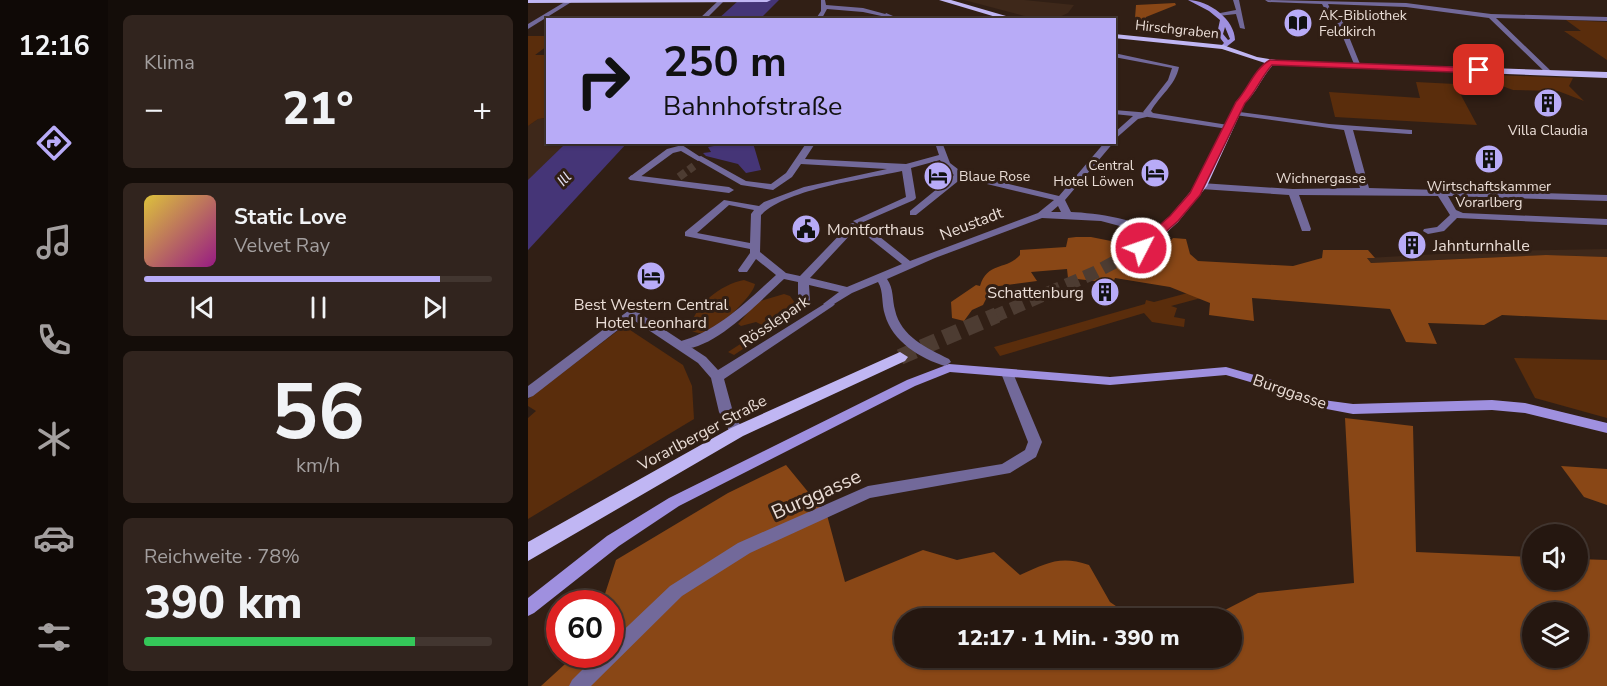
<!DOCTYPE html>
<html lang="de">
<meta charset="utf-8">
<style>
body{margin:0;font-family:"Nunito Sans",sans-serif;background:#31241e;color:#f1f3f6;height:100vh;display:flex;flex-direction:column;font-size:22px;white-space:nowrap}
*{box-sizing:border-box;margin:0}
p{font-size:20px;color:#a39f9f}
.icon{flex:none;width:33px;height:33px;fill:none;stroke:currentColor;stroke-width:2;stroke-linecap:round;stroke-linejoin:round}
.map{position:relative;flex:1;overflow:hidden}
.side{display:flex;flex-direction:column;gap:15px;padding:15px;background:#140d09;width:420px}
.side>*{flex:none}
.guide{position:absolute;left:18px;top:18px;width:570px;height:126px;border-radius:0px;box-shadow:0 2px 4px #0004,0 0 0 2px #423630;background:#b8abf7;color:#111;overflow:hidden}
.tools{position:absolute;left:994px;top:524px;display:grid;gap:12px}
.tools a{display:grid;place-items:center;width:66px;height:66px;border-radius:50%;background:#251710;box-shadow:0 2px 4px #0004,0 0 0 2px #423630;font-size:30px}
.speed{position:absolute;left:18px;top:590px;display:flex;gap:12px;font-size:30px;font-weight:700;text-align:center}
.speed>*{display:grid;place-content:center;width:78px;height:78px;border-radius:50%;background:#251710;box-shadow:0 2px 4px #0004,0 0 0 2px #423630;line-height:1}
.speed .limit{border:9px solid #d22;background:#fff;color:#111}
.pin{position:absolute;display:grid;place-items:center;width:51px;height:51px;color:#fff;margin:-26px;border-radius:12px;box-shadow:0 3px 9px #0006}
.me{position:absolute;width:66px;margin:-33px;rotate:49deg;stroke-linejoin:round;filter:drop-shadow(0 0 4px #0008)}
.turn{display:flex;align-items:center;gap:21px;height:126px;padding:0 18px;font-size:27px}
.turn .icon{width:78px;height:78px;stroke-width:2.5}
.turn b{display:block;font-size:42px;line-height:51px}
.big{font-size:45px;font-weight:800;line-height:1.1}
.side .widget{flex:1;display:flex;flex-direction:column;justify-content:center;gap:9px;min-width:0;padding:0 21px;border-radius:9px;background:#31241e}
.side .dial{align-items:center;gap:0}
.dial b{font-size:78px;line-height:1}
.song{display:flex;align-items:center;gap:18px}
.cover{width:72px;height:72px;border-radius:9px;background:linear-gradient(135deg,hsl(50 70% 55%),hsl(310 70% 35%))}
.played{height:6px;border-radius:3px;background:linear-gradient(90deg,#b8abf7 85%,#423630 85%)}
.keys{display:flex;justify-content:space-around;direction:ltr}
.heat{display:flex;justify-content:space-between;align-items:center;font-size:33px;direction:ltr}
.charge{height:9px;border-radius:4px;background:linear-gradient(90deg,#34c759 78%,#423630 0)}
.trip{position:absolute;left:366px;top:608px;width:348px;height:60px;border-radius:30px;background:#251710;box-shadow:0 2px 4px #0004,0 0 0 2px #423630;font-weight:800;line-height:60px;text-align:center}
main{display:flex;flex:1;min-height:0}
.tabs{display:flex;flex-direction:column;width:108px;justify-content:space-around;align-items:center;background:#0f0906;color:#a39f9f}
.tabs .icon{width:42px;height:42px}
.tabs .on{color:#b8abf7}
.tabs b{font-size:27px;color:#f1f3f6}
.map>svg:first-child{display:block}
.built{fill:#3e281a}
.green{fill:#5a2d0c}
.forest{fill:#894716;fill-rule:evenodd}
.water{fill:#453577}
.lines{fill:none;stroke-linecap:round;stroke-linejoin:round}
.pedestrian-tunnel{stroke:#4d3c32;stroke-width:8;stroke-dasharray:8 4;stroke-linecap:butt}
.primary-tunnel-far1{stroke:#4d3c32;stroke-width:13;stroke-dasharray:13 7;stroke-linecap:butt}
.primary-tunnel{stroke:#4d3c32;stroke-width:16;stroke-dasharray:16 8;stroke-linecap:butt}
.pedestrian{fill:#72699a;fill-rule:evenodd}
.minor{fill:#72699a;fill-rule:evenodd}
.secondary{fill:#9f90df;fill-rule:evenodd}
.primary{fill:#c0b6f3;fill-rule:evenodd}
.route{fill:#e11d48;stroke:#92132f;stroke-width:1.5}
.labels{text-anchor:middle;stroke-width:6;stroke-linejoin:round;paint-order:stroke}
.far-poi-label{font-size:14px;fill:#eaddd6;stroke:#311f15;text-anchor:start}
.far-street-label{font-size:14px;fill:#eaddd6;stroke:#311f15}
.far-water-label{font-size:15px;font-style:italic;fill:#e2dff4;stroke:#311f15}
.street-label{font-size:16px;fill:#eaddd6;stroke:#311f15}
.poi-label{font-size:16px;fill:#eaddd6;stroke:#311f15;text-anchor:start}
.near-street-label{font-size:20px;fill:#eaddd6;stroke:#311f15}
</style>
<main>
<nav class="tabs">
<b>12:16</b>
<svg class="icon on" aria-label="directions" viewBox="0 0 24 24"><path d="M12 3l9 9-9 9-9-9zM9 14v-3h6M13 9l2 2-2 2"/></svg>
<svg class="icon" aria-label="music" viewBox="0 0 24 24"><path d="M9 18V5l10-2v13"/><circle cx="6" cy="18" r="3"/><circle cx="16" cy="16" r="3"/></svg>
<svg class="icon" aria-label="phone" viewBox="0 0 24 24"><path d="M5 4h4l2 5-3 2q2 4 5 5l2-3 5 2v4C11 20 4 13 5 4z"/></svg>
<svg class="icon" aria-label="climate" viewBox="0 0 24 24"><path d="M12 3v18M4 7l16 10M4 17L20 7"/></svg>
<svg class="icon" aria-label="car" viewBox="0 0 24 24"><path d="M5 17H2v-5l4-1 3-4h7l3 4 3 1v5h-3M9 17h6M6 11h13"/><circle cx="7" cy="17" r="2"/><circle cx="17" cy="17" r="2"/></svg>
<svg class="icon" aria-label="filters" viewBox="0 0 24 24"><path d="M4 7h16M4 17h16"/><circle cx="9" cy="7" r="2"/><circle cx="15" cy="17" r="2"/></svg>
</nav>
<section class="side">
<div class="widget"><p>Klima</p>
<div class="heat"><a>−</a><b class="big">21°</b><a>+</a></div>
</div>
<div class="widget">
<div class="song"><i class="cover"></i><div><b>Static Love</b><p>Velvet Ray</p></div></div>
<div class="played"></div>
<div class="keys"><svg class="icon" aria-label="previous" viewBox="0 0 24 24"><path d="M18 5L8 12l10 7zM5 5v14"/></svg><svg class="icon" aria-label="pause" viewBox="0 0 24 24"><path d="M8 5v14M16 5v14"/></svg><svg class="icon" aria-label="next" viewBox="0 0 24 24"><path d="M6 5l10 7-10 7zM19 5v14"/></svg></div>
</div>
<div class="widget dial"><b>56</b><p>km/h</p></div>
<div class="widget"><p>Reichweite · 78%</p><b class="big">390 km</b><div class="charge"></div></div>
</section>
<div class="map">
<svg width="1079" height="686" viewBox="0 0 1079 686">
<rect width="100%" height="100%" fill="#311f15"/>
<g class="built">
<polygon points="436,0 496,0 546,5 540,13 527,19 512,20"/>
<polygon points="10,119 19,119 20,142 38,143 0,181 0,126"/>
<polygon points="1079,249 1079,257 1018,255 843,263 839,258 966,251"/>
</g>
<g class="green">
<polygon points="1038,20 1079,22 1079,60 1036,31 1053,31"/>
<polygon points="0,36 20,36 19,46 7,55 19,55 19,118 10,119 0,126"/>
<polygon points="941,74 1045,78 1041,86 1056,101 1030,91 985,90"/>
<polygon points="888,82 927,84 949,125 807,117 801,92 892,98"/>
<path d="M 216,280 L 227,284 C 226,295 188,332 176,333 C 171,334 166,332 162,330 C 165,306 193,284 216,280 Z"/>
<polygon points="708,280 714,287 643,306 649,308 646,317 657,319 656,327 624,322 616,313 472,356 466,347 617,304 618,300 626,302"/>
<polygon points="256,294 262,296 270,307 266,315 206,355 200,352 234,330 234,325 228,322 213,326 210,324 229,302"/>
<polygon points="96,326 155,365 164,386 166,419 0,519 0,418 8,411 0,406 0,399"/>
<polygon points="986,358 1079,360 1079,418 1007,398"/>
</g>
<g class="forest">
<polygon points="647,3 648,5 618,17 616,24 619,28 655,35 606,31 608,5"/>
<path d="M 548,237 L 563,237 L 633,251 L 645,238 L 658,239 L 662,254 L 670,261 L 765,266 L 794,258 L 795,250 L 840,250 L 847,258 L 839,258 L 843,263 L 1018,255 L 1079,257 L 1079,320 L 974,315 L 956,325 L 900,323 L 909,344 L 878,342 L 862,309 L 724,298 L 726,321 L 681,315 L 682,303 L 642,287 L 587,278 L 585,283 L 540,278 L 539,269 L 503,272 L 509,281 L 464,287 L 455,305 L 444,310 L 436,321 L 424,318 L 423,302 L 448,285 L 452,286 C 460,261 478,271 492,255 L 492,250 L 538,247 L 540,238 Z"/>
<path d="M 817,418 L 885,426 L 888,552 L 1005,557 L 1005,579 L 1050,579 L 1050,559 L 1079,560 L 1079,686 L 13,686 L 48,654 L 82,654 L 82,603 L 74,603 L 88,560 L 200,493 L 258,465 L 299,515 L 317,582 L 395,550 L 429,560 L 466,552 L 492,575 C 519,563 532,555 561,565 L 582,602 L 604,617 L 641,612 L 697,610 L 730,593 L 826,583 ZM 1005,612 L 1050,612 L 1050,657 L 1005,657 ZM 376,618 L 704,618 L 704,657 L 376,657 Z"/>
<polygon points="1033,466 1079,469 1079,505 1056,497"/>
</g>
<g class="water">
<polygon points="211,0 251,0 232,19 189,20"/>
<polygon points="38,143 99,143 0,250 0,180"/>
<polygon points="203,143 225,143 233,170 218,173 210,164 178,156 175,153 183,152 180,147"/>
</g>
<g class="lines">
<polyline class="pedestrian-tunnel" points="151,177 166,166"/>
<polyline class="primary-tunnel-far1" points="465,317 566,273 613,248"/>
<polyline class="primary-tunnel" points="372,357 469,315"/>
<g class="pedestrian">
<polygon points="358,13 372,19 373,20 364,20 356,16"/>
<polygon points="586,110 623,113 627,115 610,119 586,140 586,133 605,116 586,114"/>
<path d="M 279,142 L 288,142 L 277,159 L 378,164 L 411,155 L 408,146 L 380,142 L 414,142 L 422,163 L 435,173 L 531,196 L 577,142 L 586,142 L 537,200 L 543,212 C 568,213 613,219 632,236 L 631,238 L 623,238 L 603,229 L 573,221 L 514,218 L 407,258 L 359,279 C 366,289 364,299 367,310 C 373,337 399,348 421,359 L 423,362 L 417,366 C 393,359 364,341 357,315 C 353,304 356,292 350,282 L 324,293 L 301,307 L 295,304 L 311,292 L 281,285 L 282,301 L 276,304 L 270,301 L 270,282 L 256,279 C 234,299 182,355 150,348 L 148,345 L 150,342 C 190,331 217,303 248,275 L 228,259 L 219,272 L 211,272 L 210,270 L 222,253 L 222,249 L 157,236 L 157,232 L 196,200 L 231,206 L 236,202 L 276,187 L 359,169 L 273,164 L 264,177 L 245,190 L 213,185 L 166,158 L 173,156 L 218,181 L 243,184 L 258,173 ZM 412,160 L 415,166 L 426,175 L 382,211 L 382,215 L 388,215 L 434,178 L 526,200 L 510,213 L 382,261 L 347,233 L 328,228 L 330,226 L 325,223 L 322,224 L 272,276 L 258,273 L 232,252 L 233,215 C 258,189 338,179 374,171 L 378,197 L 325,221 L 330,224 L 333,223 L 386,200 L 388,198 L 383,168 ZM 201,205 L 226,210 L 223,214 L 222,243 L 169,233 ZM 530,206 L 533,212 L 523,212 ZM 324,233 L 340,237 L 374,264 L 319,287 L 282,278 Z"/>
<polygon points="105,175 201,187 206,190 201,193 102,180 102,176"/>
</g>
<g class="minor">
<polygon points="40,0 45,1 0,29 0,24"/>
<polygon points="191,0 197,0 177,20 170,20"/>
<polygon points="293,0 297,0 298,5 335,8 361,15 358,17 335,12 299,9 293,20 287,20 293,11"/>
<polygon points="705,0 711,0 717,29 712,28 708,14 690,16 687,14 708,10"/>
<polygon points="737,0 878,3 963,14 1079,17 1079,21 968,18 1023,71 1023,75 1020,75 961,18 878,7 800,4 803,11 813,17 832,64 829,66 826,64 807,18 799,13 794,4 740,2"/>
<path d="M 586,53 L 651,67 C 647,86 632,95 623,111 L 625,113 L 700,125 L 704,127 L 700,129 L 620,117 L 615,112 L 640,80 L 644,68 L 586,57 Z"/>
<polygon points="704,111 801,124 884,130 884,134 881,134 825,130 841,188 1079,195 1079,201 920,196 928,210 935,213 1079,219 1079,225 929,218 916,231 900,234 895,231 896,229 909,227 922,215 910,196 771,195 783,229 782,231 774,231 761,195 673,189 668,186 673,183 765,189 832,188 816,130 707,115 703,113"/>
<polygon points="154,145 174,158 170,161 153,151 145,153 108,180 102,180 100,178 139,149"/>
<polygon points="301,301 307,304 305,306 196,379 205,412 216,432 214,436 204,436 191,412 183,378 170,363 104,319 5,396 0,398 0,386 100,311 108,311 178,357 190,370"/>
<polygon points="479,369 485,373 514,442 508,457 482,473 342,498 222,553 154,596 63,686 41,686 44,680 70,654 82,654 82,643 142,586 210,543 340,486 474,464 497,450 500,442 473,373"/>
</g>
<g class="secondary">
<path d="M 660,0 C 681,0 707,20 707,40 L 697,48 L 693,48 L 692,47 L 696,43 L 689,34 L 692,20 L 681,11 ZM 697,27 L 702,39 L 700,40 L 695,34 Z"/>
<polygon points="421,364 582,377 698,367 744,380 795,400 825,404 964,400 997,403 1079,423 1079,433 997,413 964,410 825,414 788,407 736,386 698,375 582,385 422,372 387,386 151,506 91,546 6,613 0,616 0,598 79,536 141,498 379,380"/>
</g>
<g class="primary">
<polygon points="0,0 243,0 239,2 0,3"/>
<polygon points="411,0 423,0 492,20 478,20"/>
<path d="M 586,34 L 695,45 L 729,57 L 754,61 L 1079,72 L 1079,78 L 745,65 C 734,77 729,92 717,103 L 679,186 L 650,222 L 618,251 L 613,252 L 607,248 L 608,245 L 642,216 L 668,185 L 708,102 C 719,89 725,76 737,63 L 694,49 L 586,38 Z"/>
<polygon points="372,352 380,357 377,361 215,436 0,561 0,542 203,428"/>
</g>
</g>
<path class="route" d="M 742,60 L 951,68 L 955,70 L 951,73 L 744,65 C 733,77 728,92 717,103 L 672,195 L 650,221 L 617,250 L 609,250 L 609,245 L 642,216 L 662,193 L 708,102 C 720,89 726,69 742,60 Z"/>
<defs>
<g id="library-disc" transform="scale(1.5)"><circle r="9.5" fill="#b8abf7" stroke="#311f15"/><path d="M-6-4Q-3-5.5-.7-3.5V5Q-3 3-6 4ZM6-4Q3-5.5 .7-3.5V5Q3 3 6 4Z" fill="#111"/></g>
<g id="building-disc" transform="scale(1.5)"><circle r="9.5" fill="#b8abf7" stroke="#311f15"/><path d="M-4-6H4V6H1V3H-1V6H-4ZM-2.5-4.3h1.7v1.8h-1.7ZM.8-4.3h1.7v1.8H.8ZM-2.5-1h1.7V.8h-1.7ZM.8-1h1.7V.8H.8Z" fill="#111"/></g>
<g id="hotel-disc" transform="scale(1.5)"><circle r="9.5" fill="#b8abf7" stroke="#311f15"/><path d="M-6-4.5h1.5V1H6V5H4.5V3h-9V5H-6ZM-4 0a1.8 1.8 0 1 1 3.6 0ZM.5 0V-2.5h3Q6-2.5 6 0Z" fill="#111"/></g>
<g id="civic-disc" transform="scale(1.5)"><circle r="9.5" fill="#b8abf7" stroke="#311f15"/><path d="M-.6-6.5H3V-4.5H.6V-3L4-1V1h2V6H-6V1h2V-1L-.6-3ZM-1.2 2.5V6h2.4V2.5Z" fill="#111"/></g>
</defs>
<g fill-rule="evenodd">
<use href="#library-disc" x="770" y="23"/>
<use href="#building-disc" x="1020" y="103"/>
<use href="#building-disc" x="961" y="159"/>
<use href="#hotel-disc" x="627" y="173"/>
<use href="#hotel-disc" x="410" y="176"/>
<use href="#civic-disc" x="278" y="229"/>
<use href="#building-disc" x="884" y="245"/>
<use href="#hotel-disc" x="123" y="276"/>
<use href="#building-disc" x="577" y="292"/>
</g>
<g class="labels">
<g class="far-poi-label">
<text x="791" y="20">AK-Bibliothek<tspan x="791" dy="16">Feldkirch</tspan></text>
<text x="1020" y="135" text-anchor="middle">Villa Claudia</text>
<text x="606" y="170" text-anchor="end">Central<tspan x="606" dy="16">Hotel Löwen</tspan></text>
<text x="431" y="181">Blaue Rose</text>
<text x="961" y="191" text-anchor="middle">Wirtschaftskammer<tspan x="961" dy="16">Vorarlberg</tspan></text>
</g>
<g class="far-street-label">
<text transform="translate(649 29) rotate(6)" y="5">Hirschgraben</text>
<text x="793" y="183">Wichnergasse</text>
</g>
<g class="far-water-label">
<text transform="translate(36 179) rotate(-46)" y="5">Ill</text>
</g>
<g class="street-label">
<text transform="translate(443 223) rotate(-21)" y="6">Neustadt</text>
<text transform="translate(246 321) rotate(-34)" y="6">Rösslepark</text>
<text transform="translate(762 391) rotate(19)" y="6">Burggasse</text>
<text transform="translate(174 432) rotate(-28)" y="6">Vorarlberger Straße</text>
</g>
<g class="poi-label">
<text x="299" y="235">Montforthaus</text>
<text x="905" y="251">Jahnturnhalle</text>
<text x="556" y="298" text-anchor="end">Schattenburg</text>
<text x="123" y="310" text-anchor="middle">Best Western Central<tspan x="123" dy="18">Hotel Leonhard</tspan></text>
</g>
<g class="near-street-label">
<text transform="translate(288 494) rotate(-24)" y="7">Burggasse</text>
</g>
</g>
</svg>
<div class="tools">
<a><svg class="icon" aria-label="sound" viewBox="0 0 24 24"><path d="M4 9h4l5-4v14l-5-4H4zM17 9q2 3 0 6"/></svg></a>
<a><svg class="icon" aria-label="layers" viewBox="0 0 24 24"><path d="M12 4l9 5-9 5-9-5zM3 14l9 5 9-5"/></svg></a>
</div>
<div class="speed"><div class="limit">60</div></div>
<div class="pin" style="left:951px;top:70px;background:#d93025"><svg class="icon" aria-label="arrive" viewBox="0 0 24 24"><path d="M6 21V4h12l-3 4 3 4H6"/></svg></div>
<svg class="me" style="left:613px;top:248px" viewBox="-20 -20 40 40"><circle r="17" fill="#e11d48" stroke="#fff" stroke-width="3"/><path d="M0-11L8 9 0 5-8 9z" fill="#fff"/></svg>
<div class="trip">12:17 · 1 Min. · 390 m</div>
<div class="guide">
<div class="turn"><svg class="icon" aria-label="right" viewBox="0 0 24 24"><path d="M7 20v-9h11M14 6l5 5-5 5"/></svg><div><b>250 m</b>Bahnhofstraße</div></div>
</div>
</div>
</main>
